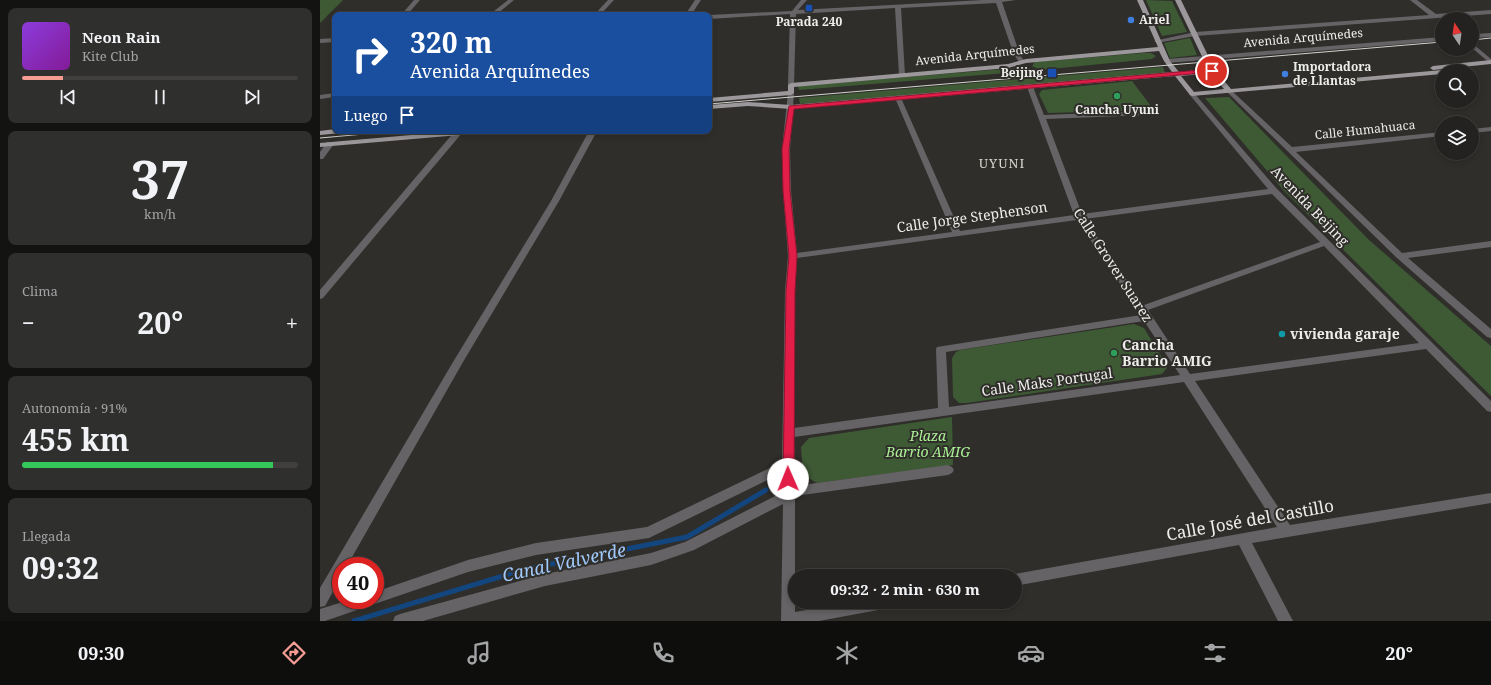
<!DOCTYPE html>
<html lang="es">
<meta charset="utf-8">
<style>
body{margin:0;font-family:"Noto Serif",serif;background:#2f2f2d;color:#f1f3f6;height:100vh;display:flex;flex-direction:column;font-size:15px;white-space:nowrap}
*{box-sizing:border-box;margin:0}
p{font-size:13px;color:#a3a4a5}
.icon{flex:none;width:22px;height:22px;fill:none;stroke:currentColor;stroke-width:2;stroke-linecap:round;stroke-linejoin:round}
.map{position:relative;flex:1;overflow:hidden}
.drawer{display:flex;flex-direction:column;gap:8px;padding:8px;background:#131312;width:320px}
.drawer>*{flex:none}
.banner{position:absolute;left:12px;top:12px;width:380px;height:122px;border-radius:8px;box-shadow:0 2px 6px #0003,0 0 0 1px #403f3e;background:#1a4fa0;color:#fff;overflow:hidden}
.needle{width:26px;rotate:347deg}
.tools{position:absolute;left:1115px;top:12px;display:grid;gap:8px}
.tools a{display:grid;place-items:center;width:44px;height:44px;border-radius:50%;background:#232220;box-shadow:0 2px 6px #0003,0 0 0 1px #403f3e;font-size:20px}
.speed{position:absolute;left:12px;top:557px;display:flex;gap:8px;font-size:20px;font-weight:700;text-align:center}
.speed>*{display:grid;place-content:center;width:52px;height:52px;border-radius:50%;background:#232220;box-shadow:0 2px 6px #0003,0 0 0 1px #403f3e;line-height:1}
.speed .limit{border:6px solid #d22;background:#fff;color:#111}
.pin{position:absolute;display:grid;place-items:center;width:34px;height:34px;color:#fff;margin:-17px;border:2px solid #fff;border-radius:50%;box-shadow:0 1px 4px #0007}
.me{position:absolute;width:44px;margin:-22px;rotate:359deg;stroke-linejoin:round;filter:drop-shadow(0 0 3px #0008)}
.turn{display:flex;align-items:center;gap:14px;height:84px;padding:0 12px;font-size:18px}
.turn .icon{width:52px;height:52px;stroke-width:2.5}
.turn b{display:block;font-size:28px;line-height:34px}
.then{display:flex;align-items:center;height:38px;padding:0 12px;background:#0003;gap:8px;font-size:15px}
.big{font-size:30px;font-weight:700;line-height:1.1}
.drawer .widget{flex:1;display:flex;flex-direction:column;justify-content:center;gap:6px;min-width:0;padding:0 14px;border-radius:8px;background:#2f2f2d}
.drawer .dial{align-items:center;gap:0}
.dial b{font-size:52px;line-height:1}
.song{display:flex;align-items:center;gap:12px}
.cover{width:48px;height:48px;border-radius:6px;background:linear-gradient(135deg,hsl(270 70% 55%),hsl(290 70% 35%))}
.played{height:4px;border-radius:2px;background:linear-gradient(90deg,#f59c93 15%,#403f3e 15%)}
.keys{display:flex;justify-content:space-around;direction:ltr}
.heat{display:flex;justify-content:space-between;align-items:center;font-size:22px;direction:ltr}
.charge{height:6px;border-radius:3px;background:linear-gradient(90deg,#34c759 91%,#403f3e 0)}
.trip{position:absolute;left:468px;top:569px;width:234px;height:40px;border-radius:20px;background:#232220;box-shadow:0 2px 6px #0003,0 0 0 1px #403f3e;font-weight:700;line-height:40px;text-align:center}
.menu{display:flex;height:64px;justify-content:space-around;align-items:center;background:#0e0e0d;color:#a3a4a5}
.menu .icon{width:28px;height:28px}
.menu .active{color:#f59c93}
.menu b{font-size:18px;color:#f1f3f6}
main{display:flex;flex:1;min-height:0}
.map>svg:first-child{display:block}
.green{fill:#3e5a35}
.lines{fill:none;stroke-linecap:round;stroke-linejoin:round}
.stream{stroke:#13457e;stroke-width:5}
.minor{fill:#656365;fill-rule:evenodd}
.major{fill:#9b979b;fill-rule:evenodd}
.tram{stroke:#d2d2ce;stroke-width:1}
.route{fill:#e11d48;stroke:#92132f}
.transit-dot{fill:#1a4fb4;stroke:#2f2e2a;stroke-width:1.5}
.shop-dot{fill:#3f7fe0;stroke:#2f2e2a;stroke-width:1.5}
.leisure-dot{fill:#2e9e5b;stroke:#2f2e2a;stroke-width:1.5}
.culture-dot{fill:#0f9aa8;stroke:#2f2e2a;stroke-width:1.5}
.labels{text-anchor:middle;stroke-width:4;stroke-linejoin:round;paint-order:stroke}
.far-poi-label{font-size:12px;font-weight:bold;fill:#ededea;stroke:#2f2e2a;text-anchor:start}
.far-street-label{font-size:12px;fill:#ededea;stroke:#2f2e2a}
.far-neighbourhood-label{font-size:13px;letter-spacing:1px;fill:#d6d5cf;stroke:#2f2e2a}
.street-label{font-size:14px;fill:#ededea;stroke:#2f2e2a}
.poi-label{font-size:14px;font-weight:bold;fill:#ededea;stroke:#2f2e2a;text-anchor:start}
.park-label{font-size:14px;font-style:italic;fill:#acf195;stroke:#2f2e2a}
.near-street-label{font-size:17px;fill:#ededea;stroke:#2f2e2a}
.near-water-label{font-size:18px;font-style:italic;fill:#a0c8fb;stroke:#2f2e2a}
</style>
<main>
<section class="drawer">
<div class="widget">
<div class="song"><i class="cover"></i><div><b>Neon Rain</b><p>Kite Club</p></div></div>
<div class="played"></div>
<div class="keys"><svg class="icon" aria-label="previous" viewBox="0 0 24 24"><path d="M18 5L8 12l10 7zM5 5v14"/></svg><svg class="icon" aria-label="pause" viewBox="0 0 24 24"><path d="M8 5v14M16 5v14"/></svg><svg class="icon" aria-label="next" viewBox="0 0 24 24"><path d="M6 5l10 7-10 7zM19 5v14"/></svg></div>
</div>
<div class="widget dial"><b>37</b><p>km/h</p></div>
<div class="widget"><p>Clima</p>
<div class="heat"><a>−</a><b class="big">20°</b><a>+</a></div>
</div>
<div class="widget"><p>Autonomía · 91%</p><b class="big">455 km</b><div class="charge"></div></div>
<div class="widget"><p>Llegada</p><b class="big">09:32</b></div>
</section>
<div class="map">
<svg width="1171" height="621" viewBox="0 0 1171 621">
<rect width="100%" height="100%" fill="#2f2e2a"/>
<g class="green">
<polygon points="0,0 23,0 0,23"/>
<polygon points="826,0 852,1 867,32 842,36"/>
<polygon points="870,38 877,55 850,58 844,43"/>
<polygon points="823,53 831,53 836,56 832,59 720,70 712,66 715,62"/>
<polygon points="843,67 845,73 480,104 479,98"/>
<polygon points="696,68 699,72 479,90 478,86"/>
<polygon points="812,81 834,110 728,113 719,94 722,90"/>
<polygon points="909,97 1049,240 1171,346 1171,396 964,191 885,98"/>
<polygon points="814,324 824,328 846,364 847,368 842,374 647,403 639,403 633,397 632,358 636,352 640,350"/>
<polygon points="632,417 633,465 497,483 483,475 481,447 489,438"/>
</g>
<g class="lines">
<polyline class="stream" points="34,621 206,569 367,537 446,490"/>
<g class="minor">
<polygon points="94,0 100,0 87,15 81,15"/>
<polygon points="188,0 194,0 176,15 169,15"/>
<polygon points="288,0 294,0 280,15 274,15"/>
<polygon points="375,0 381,0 371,15 365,15"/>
<polygon points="481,0 487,0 478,10 663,0 696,0 682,2 700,55 705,62 700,63 694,55 676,3 581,8 585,75 582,77 579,75 575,8 476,14 474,85 471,87 468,85 470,14 389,19 389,15 472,11"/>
<polygon points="1090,0 1097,0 1116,14 1171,10 1171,14 875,36 837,43 834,41 875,32 1109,15"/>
<polygon points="1171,33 1171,37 1152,38 1152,34"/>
<polygon points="1122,37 1122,41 847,63 844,61 847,59"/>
<polygon points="15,38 15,42 0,43 0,39"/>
<polygon points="1152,43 1171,59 1171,64 1152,48"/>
<path d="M 710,85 L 713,87 L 724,115 L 827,111 L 831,113 L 827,115 L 726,119 L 762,214 L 948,189 L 869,94 L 874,93 L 957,189 L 1171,401 L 1171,412 L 1167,411 L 1106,349 L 875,381 L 970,525 L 1171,493 L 1171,503 L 932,543 L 973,621 L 958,621 L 919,545 L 695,586 L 695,576 L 690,576 L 695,574 L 957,527 L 864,382 L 474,437 L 475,486 L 628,465 L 632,467 L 634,470 L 632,473 L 628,475 L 475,496 L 475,612 L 533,602 L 576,602 L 574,607 L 569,608 L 499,621 L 461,621 L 463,504 L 374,550 L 331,565 L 225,586 L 103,621 L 73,621 L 75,616 L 80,614 L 225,574 L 331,553 L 365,542 L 463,492 L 462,473 L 329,538 L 216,555 L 148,572 L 5,621 L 0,621 L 0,609 L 29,600 L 55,600 L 55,592 L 148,560 L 216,543 L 327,527 L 462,462 L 465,291 L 468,256 L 463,191 L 462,149 L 468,93 L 471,91 L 474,93 L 470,149 L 471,191 L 477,253 L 632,232 L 575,98 L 578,96 L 581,98 L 640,231 L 754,215 L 707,87 ZM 952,194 L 1000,242 L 824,305 L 765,219 ZM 757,220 L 821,315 L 617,347 L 616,349 L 618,408 L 474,428 L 475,291 L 477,258 ZM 1004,246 L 1099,343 L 870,374 L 828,310 ZM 824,321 L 860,375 L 629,407 L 626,352 Z"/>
<polygon points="907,90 911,90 972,147 1122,132 1122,136 976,152 1082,253 1171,241 1171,247 1088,258 1171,329 1171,338 1167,337 1077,258 907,92"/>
<polygon points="15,93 15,97 0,99 0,95"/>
<polygon points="1171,127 1171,131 1152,133 1152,129"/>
<polygon points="135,131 141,131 142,133 3,298 0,299 0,290"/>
<polygon points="269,131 277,131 239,201 143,362 27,566 21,566 21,577 5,606 0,607 0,588 133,362 231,201"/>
<polygon points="7,142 10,142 14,144 3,159 0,159 0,152"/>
</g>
<g class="major">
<path d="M 817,0 L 823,0 L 850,61 L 859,72 L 888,69 L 855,0 L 861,0 L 895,70 L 911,89 L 1122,70 L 1125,71 L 1122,71 L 1122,74 L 872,96 L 870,95 L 855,76 L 471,109 L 428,106 L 389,109 L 389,105 L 428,102 L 471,105 L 852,72 L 844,61 L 839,51 L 706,63 L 688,68 L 474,87 L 474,93 L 471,95 L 389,102 L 389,98 L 468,91 L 468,85 L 471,83 L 688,64 L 706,59 L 838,47 ZM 890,73 L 904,89 L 874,92 L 861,76 Z"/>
<polygon points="1171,60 1171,64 1113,70 1110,68 1113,66"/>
<polygon points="15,129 15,131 25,131 21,133 0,135 0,131"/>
<polygon points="137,131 167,131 163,133 0,147 0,143"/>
</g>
<g class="tram">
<polyline points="1152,40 1171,38"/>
<polyline points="389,104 1122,42"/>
<polyline points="0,138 78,131"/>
</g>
</g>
<polygon class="route" points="892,69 894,71 894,72 474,109 469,149 470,191 477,256 475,291 474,479 473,482 464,482 463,479 466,291 469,256 463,191 462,149 469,106"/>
<g class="transit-dot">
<rect x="485" y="4" width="8" height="8" rx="2"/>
<rect x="727" y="68" width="10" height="10" rx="2"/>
</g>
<g class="shop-dot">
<circle cx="811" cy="20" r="4"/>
<circle cx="965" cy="74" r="4"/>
</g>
<g class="leisure-dot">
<circle cx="797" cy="96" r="4"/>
<circle cx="794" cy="353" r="4"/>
</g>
<circle class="culture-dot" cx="962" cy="334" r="4"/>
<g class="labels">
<g class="far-poi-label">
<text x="819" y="24">Ariel</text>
<text x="489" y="26" text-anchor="middle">Parada 240</text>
<text x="973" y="71">Importadora<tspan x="973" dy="14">de Llantas</tspan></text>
<text x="723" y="77" text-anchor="end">Beijing</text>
<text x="797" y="114" text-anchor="middle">Cancha Uyuni</text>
</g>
<g class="far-street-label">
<text transform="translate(983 38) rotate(-5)" y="4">Avenida Arquímedes</text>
<text transform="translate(655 55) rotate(-6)" y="4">Avenida Arquímedes</text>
<text transform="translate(1045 130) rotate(-6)" y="4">Calle Humahuaca</text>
</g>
<g class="far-neighbourhood-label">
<text x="682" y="168">UYUNI</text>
</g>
<g class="street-label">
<text transform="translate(990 206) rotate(46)" y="5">Avenida Beijing</text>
<text transform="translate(652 217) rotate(-8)" y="5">Calle Jorge Stephenson</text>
<text transform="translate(793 265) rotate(57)" y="5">Calle Grover Suarez</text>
<text transform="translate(727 382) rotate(-8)" y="5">Calle Maks Portugal</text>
</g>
<g class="poi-label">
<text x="970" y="339">vivienda garaje</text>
<text x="802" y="350">Cancha<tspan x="802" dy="16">Barrio AMIG</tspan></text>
</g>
<g class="park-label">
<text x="608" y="441">Plaza<tspan x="608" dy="16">Barrio AMIG</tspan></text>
</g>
<g class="near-street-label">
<text transform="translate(930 520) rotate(-10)" y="6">Calle José del Castillo</text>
</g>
<g class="near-water-label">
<text transform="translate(244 563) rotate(-12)" y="6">Canal Valverde</text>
</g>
</g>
</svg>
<div class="tools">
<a><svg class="needle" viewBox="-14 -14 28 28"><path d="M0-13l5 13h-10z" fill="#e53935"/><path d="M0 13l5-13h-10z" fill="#a3a4a5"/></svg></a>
<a><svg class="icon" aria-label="search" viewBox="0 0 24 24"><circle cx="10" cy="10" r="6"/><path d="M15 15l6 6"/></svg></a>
<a><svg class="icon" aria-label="layers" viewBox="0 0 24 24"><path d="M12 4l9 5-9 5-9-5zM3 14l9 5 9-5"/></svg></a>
</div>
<div class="speed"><div class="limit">40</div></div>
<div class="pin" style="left:892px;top:71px;background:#d93025"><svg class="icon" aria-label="arrive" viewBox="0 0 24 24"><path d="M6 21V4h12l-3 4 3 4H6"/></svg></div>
<svg class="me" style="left:468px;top:479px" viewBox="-20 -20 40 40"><circle r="19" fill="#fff"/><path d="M0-13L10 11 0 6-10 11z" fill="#e11d48"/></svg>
<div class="trip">09:32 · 2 min · 630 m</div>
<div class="banner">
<div class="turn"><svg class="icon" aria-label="right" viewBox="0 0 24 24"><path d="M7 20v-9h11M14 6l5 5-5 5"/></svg><div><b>320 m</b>Avenida Arquímedes</div></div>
<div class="then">Luego<svg class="icon" aria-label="arrive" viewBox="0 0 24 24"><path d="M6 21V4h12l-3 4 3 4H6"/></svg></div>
</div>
</div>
</main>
<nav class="menu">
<b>09:30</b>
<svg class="icon active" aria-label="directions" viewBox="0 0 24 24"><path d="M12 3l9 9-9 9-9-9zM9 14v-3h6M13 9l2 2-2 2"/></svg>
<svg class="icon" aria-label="music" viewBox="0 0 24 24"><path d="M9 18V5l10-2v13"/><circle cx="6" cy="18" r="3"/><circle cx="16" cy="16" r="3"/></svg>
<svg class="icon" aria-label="phone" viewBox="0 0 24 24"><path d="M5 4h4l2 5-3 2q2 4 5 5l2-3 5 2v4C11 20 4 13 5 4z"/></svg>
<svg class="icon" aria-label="climate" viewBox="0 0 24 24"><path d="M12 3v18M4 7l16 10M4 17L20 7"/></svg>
<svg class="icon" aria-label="car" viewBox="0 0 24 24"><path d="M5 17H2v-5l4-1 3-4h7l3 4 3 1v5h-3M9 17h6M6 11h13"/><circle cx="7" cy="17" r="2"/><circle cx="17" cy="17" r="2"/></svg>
<svg class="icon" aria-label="filters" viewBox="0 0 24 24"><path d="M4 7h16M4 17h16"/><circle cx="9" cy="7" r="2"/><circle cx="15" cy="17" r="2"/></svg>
<b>20°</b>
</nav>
